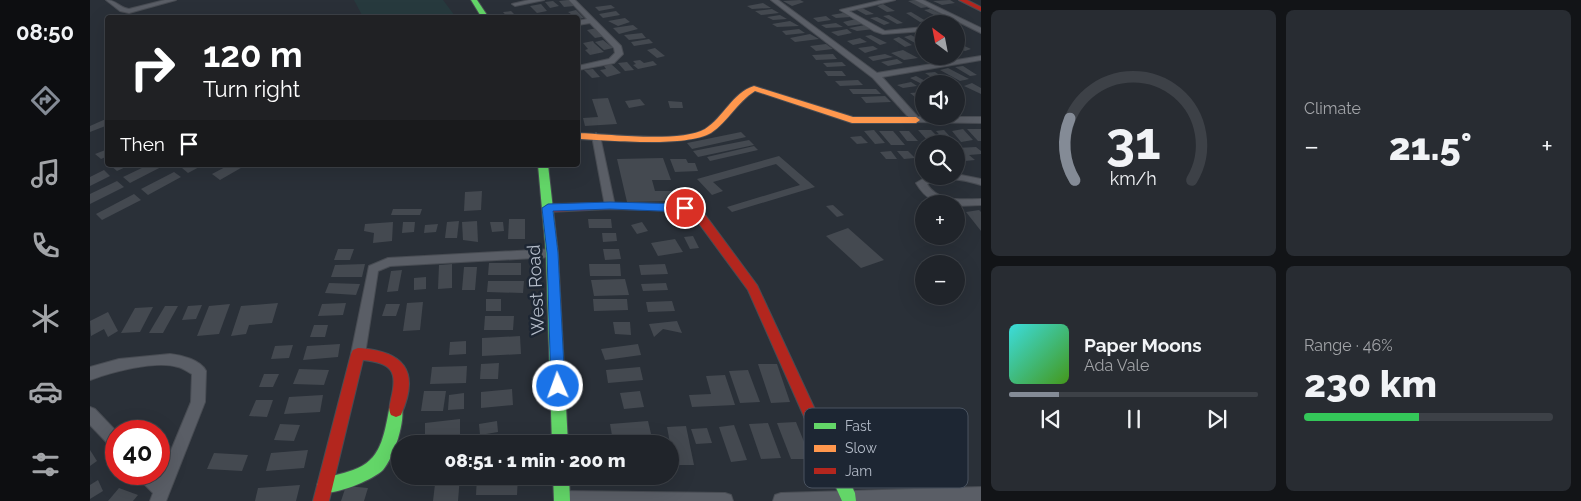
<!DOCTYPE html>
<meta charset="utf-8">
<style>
body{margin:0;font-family:Raleway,sans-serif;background:#282c32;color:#f1f3f6;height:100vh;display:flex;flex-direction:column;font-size:19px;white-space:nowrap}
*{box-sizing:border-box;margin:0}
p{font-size:16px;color:#a2a4a8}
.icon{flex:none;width:28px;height:28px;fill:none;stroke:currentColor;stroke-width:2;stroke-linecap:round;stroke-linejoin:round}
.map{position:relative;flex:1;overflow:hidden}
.side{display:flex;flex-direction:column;gap:10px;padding:10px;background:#121417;width:600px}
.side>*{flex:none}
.guide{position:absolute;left:15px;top:15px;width:475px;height:152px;border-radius:5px;box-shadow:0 5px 20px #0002,0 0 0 1px #3d4147;background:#202124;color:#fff;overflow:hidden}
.needle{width:32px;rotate:328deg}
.tools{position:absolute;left:825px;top:15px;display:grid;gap:10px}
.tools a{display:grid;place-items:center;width:50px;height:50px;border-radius:50%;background:#20242a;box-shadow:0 5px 20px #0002,0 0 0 1px #3d4147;font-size:25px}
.speed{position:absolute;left:15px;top:420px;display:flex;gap:10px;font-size:25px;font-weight:700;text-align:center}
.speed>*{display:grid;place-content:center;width:65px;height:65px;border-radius:50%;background:#20242a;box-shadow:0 5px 20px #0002,0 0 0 1px #3d4147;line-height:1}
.speed .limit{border:8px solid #d22;background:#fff;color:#111}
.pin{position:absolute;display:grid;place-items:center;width:42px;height:42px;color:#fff;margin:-21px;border:2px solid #fff;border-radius:50%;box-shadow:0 1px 5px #0007}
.me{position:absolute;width:55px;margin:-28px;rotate:358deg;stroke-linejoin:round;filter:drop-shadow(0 0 4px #0008)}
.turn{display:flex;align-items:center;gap:18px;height:105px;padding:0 15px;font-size:22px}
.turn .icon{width:65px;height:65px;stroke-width:2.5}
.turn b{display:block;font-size:35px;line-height:42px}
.then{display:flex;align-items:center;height:48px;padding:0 15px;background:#0003;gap:10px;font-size:19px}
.big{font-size:38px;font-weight:800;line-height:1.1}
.side .tile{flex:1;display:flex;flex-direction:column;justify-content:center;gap:8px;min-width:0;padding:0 18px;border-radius:8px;background:#282c32}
.side .dial{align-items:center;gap:0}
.dial svg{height:130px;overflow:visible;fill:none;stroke:#3d4147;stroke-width:7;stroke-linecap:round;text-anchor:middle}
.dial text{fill:#f1f3f6;stroke:none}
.song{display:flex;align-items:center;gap:15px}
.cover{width:60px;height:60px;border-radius:8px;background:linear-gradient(135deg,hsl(180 70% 55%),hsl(100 70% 35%))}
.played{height:5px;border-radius:2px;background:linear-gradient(90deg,#848b96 20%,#3d4147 20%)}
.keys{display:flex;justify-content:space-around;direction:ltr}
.heat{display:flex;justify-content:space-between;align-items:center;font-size:28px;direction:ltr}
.charge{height:8px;border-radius:4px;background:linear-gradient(90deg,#34c759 46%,#3d4147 0)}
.side .tiles{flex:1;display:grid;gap:10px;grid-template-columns:repeat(2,1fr)}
.trip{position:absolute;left:301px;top:435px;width:288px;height:50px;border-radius:25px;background:#20242a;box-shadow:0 5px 20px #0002,0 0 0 1px #3d4147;font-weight:800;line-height:50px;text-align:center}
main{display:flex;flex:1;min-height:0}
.tab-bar{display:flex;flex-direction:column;width:90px;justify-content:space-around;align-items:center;background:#0d0e11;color:#a2a4a8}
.tab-bar .icon{width:35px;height:35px}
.tab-bar .current{color:#848b96}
.tab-bar b{font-size:22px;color:#f1f3f6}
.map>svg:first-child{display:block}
.green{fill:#273a3e}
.building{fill:#444950}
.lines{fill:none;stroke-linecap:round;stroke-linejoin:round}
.street-casing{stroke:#484c53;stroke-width:2}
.fast-casing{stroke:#484c53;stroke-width:2}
.slow-casing{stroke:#484c53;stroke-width:2}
.jam-casing{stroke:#484c53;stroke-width:2}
.street{fill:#5a5e66;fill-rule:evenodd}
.fast{fill:#63d668;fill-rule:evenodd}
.slow{fill:#ff974d;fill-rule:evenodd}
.jam{fill:#b3261e;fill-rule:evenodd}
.route{fill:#1a73e8;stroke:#114b97}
.labels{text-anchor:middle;stroke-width:5;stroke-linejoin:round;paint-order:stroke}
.street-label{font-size:18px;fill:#b4bcc9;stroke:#1d2633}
.key{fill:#1d2633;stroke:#4a5360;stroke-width:1}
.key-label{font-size:14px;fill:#b4bcc9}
</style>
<main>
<nav class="tab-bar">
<b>08:50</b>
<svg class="icon current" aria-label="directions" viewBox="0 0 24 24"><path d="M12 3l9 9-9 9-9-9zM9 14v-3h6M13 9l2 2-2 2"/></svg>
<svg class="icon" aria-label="music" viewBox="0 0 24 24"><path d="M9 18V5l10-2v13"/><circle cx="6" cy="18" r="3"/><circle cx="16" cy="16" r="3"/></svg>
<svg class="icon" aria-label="phone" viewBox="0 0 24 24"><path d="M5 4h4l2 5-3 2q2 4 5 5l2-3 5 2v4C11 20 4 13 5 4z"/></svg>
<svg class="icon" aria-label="climate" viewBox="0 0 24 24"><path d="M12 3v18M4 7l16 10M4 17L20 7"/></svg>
<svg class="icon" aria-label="car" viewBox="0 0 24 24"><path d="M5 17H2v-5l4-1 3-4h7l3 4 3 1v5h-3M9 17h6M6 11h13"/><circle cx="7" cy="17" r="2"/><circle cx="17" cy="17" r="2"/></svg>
<svg class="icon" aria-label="filters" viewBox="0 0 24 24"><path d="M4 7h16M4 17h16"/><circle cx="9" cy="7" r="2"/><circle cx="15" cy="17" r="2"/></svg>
</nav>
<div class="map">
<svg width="891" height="501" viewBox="0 0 891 501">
<rect width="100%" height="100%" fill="#2a3038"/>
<polygon class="green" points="264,0 353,0 365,16 273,17"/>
<g class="building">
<polygon points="478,0 484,6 474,7 469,1"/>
<polygon points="710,0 714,2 702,6 693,1"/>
<polygon points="824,0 838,7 831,8 818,1"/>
<polygon points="860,0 865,3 852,5 843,1"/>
<polygon points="463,1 469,6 460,8 455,2"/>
<polygon points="673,3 681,8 662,9 657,6"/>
<polygon points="451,4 457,11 447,13 440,6"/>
<polygon points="793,4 805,11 797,12 787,6"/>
<polygon points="521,5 525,8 509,11 505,7"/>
<polygon points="772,8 784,14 776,15 765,9"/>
<polygon points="682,9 689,13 671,15 665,11"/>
<polygon points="840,9 853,15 846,16 834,10"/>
<polygon points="486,10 494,18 488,19 478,12"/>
<polygon points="421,11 427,17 418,18 413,12"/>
<polygon points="526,11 530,15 513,18 509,14"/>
<polygon points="821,12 836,21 830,22 816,13"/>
<polygon points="753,13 761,17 746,18 741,15"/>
<polygon points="690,15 697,19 683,20 677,17"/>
<polygon points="799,15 813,23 807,24 793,16"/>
<polygon points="736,16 741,20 728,22 723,18"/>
<polygon points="787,17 800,23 794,25 780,18"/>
<polygon points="535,18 540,22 528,26 518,21"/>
<polygon points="766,19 773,24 758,26 753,22"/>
<polygon points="700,21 709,26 687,27 682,24"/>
<polygon points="746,23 753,27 736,28 731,25"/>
<polygon points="543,25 548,29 529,34 523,28"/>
<polygon points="775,25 784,29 767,31 759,28"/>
<polygon points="507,28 516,36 505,38 497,30"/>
<polygon points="709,29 715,33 696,35 692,31"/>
<polygon points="757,29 762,33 748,36 741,32"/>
<polygon points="552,33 556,38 539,40 534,35"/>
<polygon points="720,34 729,39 705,42 700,38"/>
<polygon points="781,35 797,43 790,45 775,36"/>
<polygon points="821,35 834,42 827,44 814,37"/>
<polygon points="809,37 822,45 815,47 803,39"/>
<polygon points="770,38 777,42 763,45 757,41"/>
<polygon points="559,39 563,43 544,46 541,42"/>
<polygon points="513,40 523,48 514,50 505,42"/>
<polygon points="503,41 504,43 514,52 500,55 495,50 498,49 493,43"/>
<polygon points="866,42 881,49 875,51 866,47"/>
<polygon points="736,44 743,49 726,51 720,46"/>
<polygon points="783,46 788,49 775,53 768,48"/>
<polygon points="565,48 575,56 567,58 557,50"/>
<polygon points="813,50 828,58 814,60 801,53"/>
<polygon points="743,54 747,59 726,60 722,55"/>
<polygon points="795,54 803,57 783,61 778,57"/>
<polygon points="807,59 813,63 798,66 791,62"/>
<polygon points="550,60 554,63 563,61 567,65 548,69 543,65 546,64 543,61"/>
<polygon points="537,62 544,70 535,71 528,63"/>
<polygon points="752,62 756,66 737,67 733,63"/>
<polygon points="521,64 531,73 517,77 510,70 516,69 514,66"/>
<polygon points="873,66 887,75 880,76 865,67"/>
<polygon points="858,68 879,79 870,81 850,70"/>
<polygon points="503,69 510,77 502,78 494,70"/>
<polygon points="734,71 752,71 756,76 738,76"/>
<polygon points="845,72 860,82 850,83 835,73"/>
<polygon points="826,76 841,84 834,85 820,78"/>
<polygon points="768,80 773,85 750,86 745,81"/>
<polygon points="821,82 827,86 813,88 807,85"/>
<polygon points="882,83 891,88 891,94 874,86"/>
<polygon points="759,89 786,89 791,94 763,94"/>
<polygon points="834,92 834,101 830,101 820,93"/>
<polygon points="795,96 801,102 776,103 771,97"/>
<polygon points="518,98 527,124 495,126 493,118 508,117 502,99"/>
<polygon points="550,99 555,105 539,108 535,101"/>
<polygon points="578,101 592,102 593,108 580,108"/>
<polygon points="18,118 18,125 0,132 0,126"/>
<polygon points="873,129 883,140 871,142 862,131"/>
<polygon points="877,129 891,129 891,141 888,141"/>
<polygon points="784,130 795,143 785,144 774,131"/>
<polygon points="828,130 841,130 852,141 838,141"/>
<polygon points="854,130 864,141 855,141 846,131"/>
<polygon points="789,131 803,131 815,145 801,145"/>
<polygon points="809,131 819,131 828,141 817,141"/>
<polygon points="651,132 656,137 602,149 597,143"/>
<polygon points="771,136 778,143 767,144 760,137"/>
<polygon points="659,140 664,145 608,157 603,151"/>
<polygon points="664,146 668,150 620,161 617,157"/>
<polygon points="886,147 891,151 891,154 879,155 885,160 875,161 866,154 866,148"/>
<polygon points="18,149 18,156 11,159 5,154"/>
<polygon points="801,151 807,159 796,159 790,152"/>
<polygon points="807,151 818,151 825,158 814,159"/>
<polygon points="689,156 725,187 642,212 637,207 710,185 686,164 623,182 633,191 622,195 607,179"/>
<polygon points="573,158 581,180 562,180 565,191 582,191 586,201 537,202 527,159"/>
<polygon points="580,159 596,159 598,163 605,163 608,171 585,172"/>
<polygon points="23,165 40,165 27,171 21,166"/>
<polygon points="58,165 75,165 40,183 33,177"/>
<polygon points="98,165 113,165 98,173 92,168"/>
<polygon points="139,165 156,165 130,180 122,174"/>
<polygon points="14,170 20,176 0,186 0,177"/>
<polygon points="84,172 91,177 58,195 51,189"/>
<polygon points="27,181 34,187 0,204 0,194"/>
<polygon points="392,191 391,210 374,211 375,192"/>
<polygon points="44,194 51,200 12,220 6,214"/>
<polygon points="743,205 754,215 747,217 736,206"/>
<polygon points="303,209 332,209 330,215 301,215"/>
<polygon points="889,210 891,212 891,231 876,212"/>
<polygon points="590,215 598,225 588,227 580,218"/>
<polygon points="419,219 435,219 435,239 418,239"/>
<polygon points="498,219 521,219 522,228 499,228"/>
<polygon points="369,221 367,238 355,238 357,222"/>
<polygon points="387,221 388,242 373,240 372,222"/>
<polygon points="303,222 302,241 283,243 284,233 274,231 275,224"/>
<polygon points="313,222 325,222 324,232 312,233"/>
<polygon points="400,222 413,222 414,231 402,232"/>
<polygon points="552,222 558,231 547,234 541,225"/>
<polygon points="348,224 346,232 334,233 335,225"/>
<polygon points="758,228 794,260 771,268 736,236"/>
<polygon points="512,233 526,233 527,241 513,242"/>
<polygon points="603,236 609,248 600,249 594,237"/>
<polygon points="585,239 593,252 568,256 561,243"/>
<polygon points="248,249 264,249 260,260 244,260"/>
<polygon points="513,249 529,249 531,259 515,260"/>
<polygon points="399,263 431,263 431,275 398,275"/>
<polygon points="275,264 272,277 241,277 245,265"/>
<polygon points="362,264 362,288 348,289 349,265"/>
<polygon points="499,264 530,264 531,276 500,276"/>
<polygon points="575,264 578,274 551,275 549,265"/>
<polygon points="374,267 387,267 385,290 372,290"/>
<polygon points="312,270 308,291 297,292 301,271"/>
<polygon points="336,277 336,289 324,290 324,278"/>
<polygon points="535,279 539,295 504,296 501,280"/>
<polygon points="398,281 434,281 433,293 397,292"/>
<polygon points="239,283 270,284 266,295 235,293"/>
<polygon points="576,283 578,290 553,291 551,284"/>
<rect x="396" y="299" width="15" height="12"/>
<polygon points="503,299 537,299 538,310 504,311"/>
<polygon points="582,301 585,311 558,312 556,302"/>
<polygon points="333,302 330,330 313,331 317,303"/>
<polygon points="188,303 182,323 159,325 156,334 141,336 151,306"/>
<polygon points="256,303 253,315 228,316 232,304"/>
<polygon points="140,304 129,334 107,336 119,306"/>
<polygon points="296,304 310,304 306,316 292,316"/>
<polygon points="112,305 106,319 92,320 98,306"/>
<polygon points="75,306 88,306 73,333 59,333"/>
<polygon points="63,307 50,332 31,333 45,308"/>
<polygon points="18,312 28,331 18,337 14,329 1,336 0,321"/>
<polygon points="395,316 424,316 423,330 394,330"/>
<polygon points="587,321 592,333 573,329 564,337 559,324"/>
<polygon points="523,322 540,322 541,335 525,334"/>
<polygon points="224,325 238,325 235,337 220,337"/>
<polygon points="430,336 431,354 392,356 392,338"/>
<polygon points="376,341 376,354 359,355 360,342"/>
<polygon points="250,344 248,357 213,360 217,346"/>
<polygon points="548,344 551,355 515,360 511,349"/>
<polygon points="203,345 199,358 181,359 185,346"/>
<polygon points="409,363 408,379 390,379 391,364"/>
<polygon points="668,364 687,364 700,402 681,403"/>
<polygon points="377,366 376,383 340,384 342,367"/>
<polygon points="550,367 553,380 518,383 516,370"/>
<polygon points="209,369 239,370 234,385 203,384"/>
<polygon points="658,370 670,402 650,403 639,371"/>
<polygon points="174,374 189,374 183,387 169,387"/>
<polygon points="635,375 645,405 602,407 599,395 621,394 616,376"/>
<polygon points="422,389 423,405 391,408 391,392"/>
<polygon points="334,391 356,391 353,411 331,411"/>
<polygon points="550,391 554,407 534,409 530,393"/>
<polygon points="374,393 374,409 358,410 359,395"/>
<polygon points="233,395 230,412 194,414 199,397"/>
<polygon points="166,400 183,400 177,417 159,416"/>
<polygon points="370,419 370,436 335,441 335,423"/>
<polygon points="407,421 408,432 390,435 389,424"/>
<polygon points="558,421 562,438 523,441 520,424"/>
<polygon points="706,422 721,459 701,459 687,423"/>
<polygon points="678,423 691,458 671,459 659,424"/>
<polygon points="190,424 210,425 204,441 184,440"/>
<polygon points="644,425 657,460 641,462 629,427"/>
<polygon points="596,426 604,465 584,465 577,427"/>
<polygon points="617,428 622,443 606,444 601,429"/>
<polygon points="0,450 7,461 0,466"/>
<polygon points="218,450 214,468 176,471 181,453"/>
<polygon points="124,453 158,455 152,471 117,469"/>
<polygon points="346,476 370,476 368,501 343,501"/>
<polygon points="387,476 428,476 427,495 386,495"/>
<polygon points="8,480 13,491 0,499 0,485"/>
<polygon points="210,485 206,501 165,501 168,488"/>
<polygon points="256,486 278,488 274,501 251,501"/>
<polygon points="29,488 48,495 43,501 18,501"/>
</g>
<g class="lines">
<g class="street-casing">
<g id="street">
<path d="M 16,0 C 26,0 30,8 39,9 L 75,0 L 86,0 L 39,13 L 30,11 Z"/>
<polygon points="439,0 454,0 425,6 422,4"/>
<polygon points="479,0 485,0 531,46 533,54 524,63 488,70 488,66 519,59 525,53 524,48 500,23 488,25 488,21 497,19"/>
<polygon points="681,0 688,0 787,73 891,56 891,60 792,77 828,117 891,117 891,123 823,122 783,78"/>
<polygon points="793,0 805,0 759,11 795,31 834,27 834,31 793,34 784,31 750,10"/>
<polygon points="825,0 833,0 891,28 891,33"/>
<polygon points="506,133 510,136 525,206 520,209 515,206 502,136"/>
<path d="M 866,174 L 891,179 L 891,185 C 874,180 853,175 837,184 C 849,203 872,199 891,199 L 891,205 L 866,206 L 866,204 C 847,204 836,200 826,183 L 838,176 L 866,176 Z"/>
<polygon points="462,249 468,253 462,257 300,266 288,271 275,354 273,358 268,360 263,358 261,354 279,266 298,258"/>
<path d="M 80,354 C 91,355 111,360 116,371 L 115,402 L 76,501 L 60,501 L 63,493 L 50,480 L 48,474 L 67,474 L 70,477 L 101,402 L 102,374 C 98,372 93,368 88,367 C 65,360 22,372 0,380 L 0,367 L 29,359 Z"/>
<polygon points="0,407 5,409 26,431 26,449 21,447 0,425"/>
<polygon points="891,487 891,501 683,501 685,495 691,493"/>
<polygon points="472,491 635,493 641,495 643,501 465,501 466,493"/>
</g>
</g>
<g class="fast-casing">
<g id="fast">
<polygon points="381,0 387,0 399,18 392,18"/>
<polygon points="448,165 458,165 468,253 478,444 462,444 456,253"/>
<path d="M 306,403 L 311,405 C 317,419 303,459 293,470 C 283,480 242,497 229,492 L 227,486 L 229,480 C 240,476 252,474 263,470 C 291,461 294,435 299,410 L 301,405 Z"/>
<polygon points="721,409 726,411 765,493 766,501 752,501 714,416 716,411"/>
<polygon points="463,476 479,476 480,501 464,501"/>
</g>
</g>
<g class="slow-casing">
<path id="slow" d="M 664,86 L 763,117 L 826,117 L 830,120 L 826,123 L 762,123 L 665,91 C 647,102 638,122 621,133 C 594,148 519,140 488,139 L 488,133 C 517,134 591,143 615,129 C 634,117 642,93 664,86 Z"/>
</g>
<g class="jam-casing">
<g id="jam">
<polygon points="869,0 877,0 891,7 891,11"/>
<polygon points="520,203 595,204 613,212 667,285 728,416 726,421 721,423 716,421 658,290 605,218 593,211 520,209 458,212 453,208 458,204"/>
<path d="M 268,348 C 313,351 331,370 311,415 L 306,417 L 301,415 C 298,409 300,405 301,399 C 308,371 302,363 273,360 L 239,501 L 223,501 L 261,354 L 263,350 Z"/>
</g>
</g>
<use href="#street" class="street"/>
<use href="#fast" class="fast"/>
<use href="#slow" class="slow"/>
<use href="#jam" class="jam"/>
</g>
<polygon class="route" points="520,202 595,204 600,208 595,212 520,209 463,211 468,253 475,386 473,391 468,393 463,391 461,386 457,253 452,208 458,204"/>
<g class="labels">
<g class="street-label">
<text transform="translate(446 290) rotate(-93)" y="6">West Road</text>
</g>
</g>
<rect x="714" y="408" width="164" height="80" rx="8" class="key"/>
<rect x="724" y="423" width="22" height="6" fill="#63d668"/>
<rect x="724" y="445" width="22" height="7" fill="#ff974d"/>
<rect x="724" y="468" width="22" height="6" fill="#b3261e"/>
<g class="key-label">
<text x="755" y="431">Fast</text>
<text x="755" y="453">Slow</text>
<text x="755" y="476">Jam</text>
</g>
</svg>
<div class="tools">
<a><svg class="needle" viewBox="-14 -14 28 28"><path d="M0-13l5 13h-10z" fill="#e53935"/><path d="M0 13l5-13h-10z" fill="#a2a4a8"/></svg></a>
<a><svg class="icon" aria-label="sound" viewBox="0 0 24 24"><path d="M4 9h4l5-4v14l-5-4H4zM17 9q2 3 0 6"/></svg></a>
<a><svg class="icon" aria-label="search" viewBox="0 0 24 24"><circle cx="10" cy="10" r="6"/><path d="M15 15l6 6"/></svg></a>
<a>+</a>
<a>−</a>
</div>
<div class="speed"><div class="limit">40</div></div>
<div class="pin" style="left:595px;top:208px;background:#d93025"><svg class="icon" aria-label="arrive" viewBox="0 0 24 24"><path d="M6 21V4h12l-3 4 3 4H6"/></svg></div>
<svg class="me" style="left:468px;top:386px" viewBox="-20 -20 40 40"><circle r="17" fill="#1a73e8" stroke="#fff" stroke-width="3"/><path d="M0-11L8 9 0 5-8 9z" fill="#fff"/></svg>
<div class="trip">08:51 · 1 min · 200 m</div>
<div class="guide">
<div class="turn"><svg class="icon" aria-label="right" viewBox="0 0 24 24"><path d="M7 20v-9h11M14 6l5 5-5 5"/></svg><div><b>120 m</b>Turn right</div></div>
<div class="then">Then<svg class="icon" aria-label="arrive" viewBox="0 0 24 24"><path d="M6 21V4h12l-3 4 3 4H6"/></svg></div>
</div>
</div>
<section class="side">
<div class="tiles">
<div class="tile dial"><svg viewBox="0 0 100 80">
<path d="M14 69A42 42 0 1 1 86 69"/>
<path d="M14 69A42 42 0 0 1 11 31" stroke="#848b96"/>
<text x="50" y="56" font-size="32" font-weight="700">31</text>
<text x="50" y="72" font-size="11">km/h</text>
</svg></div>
<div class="tile"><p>Climate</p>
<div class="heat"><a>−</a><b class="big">21.5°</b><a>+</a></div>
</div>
<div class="tile">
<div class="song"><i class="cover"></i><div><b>Paper Moons</b><p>Ada Vale</p></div></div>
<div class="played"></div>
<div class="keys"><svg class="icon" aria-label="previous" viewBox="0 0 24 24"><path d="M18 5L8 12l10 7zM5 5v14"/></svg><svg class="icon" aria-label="pause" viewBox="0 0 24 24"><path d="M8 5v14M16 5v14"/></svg><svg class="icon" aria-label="next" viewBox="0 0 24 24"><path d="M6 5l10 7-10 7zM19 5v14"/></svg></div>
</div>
<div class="tile"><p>Range · 46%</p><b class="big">230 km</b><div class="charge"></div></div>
</div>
</section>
</main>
